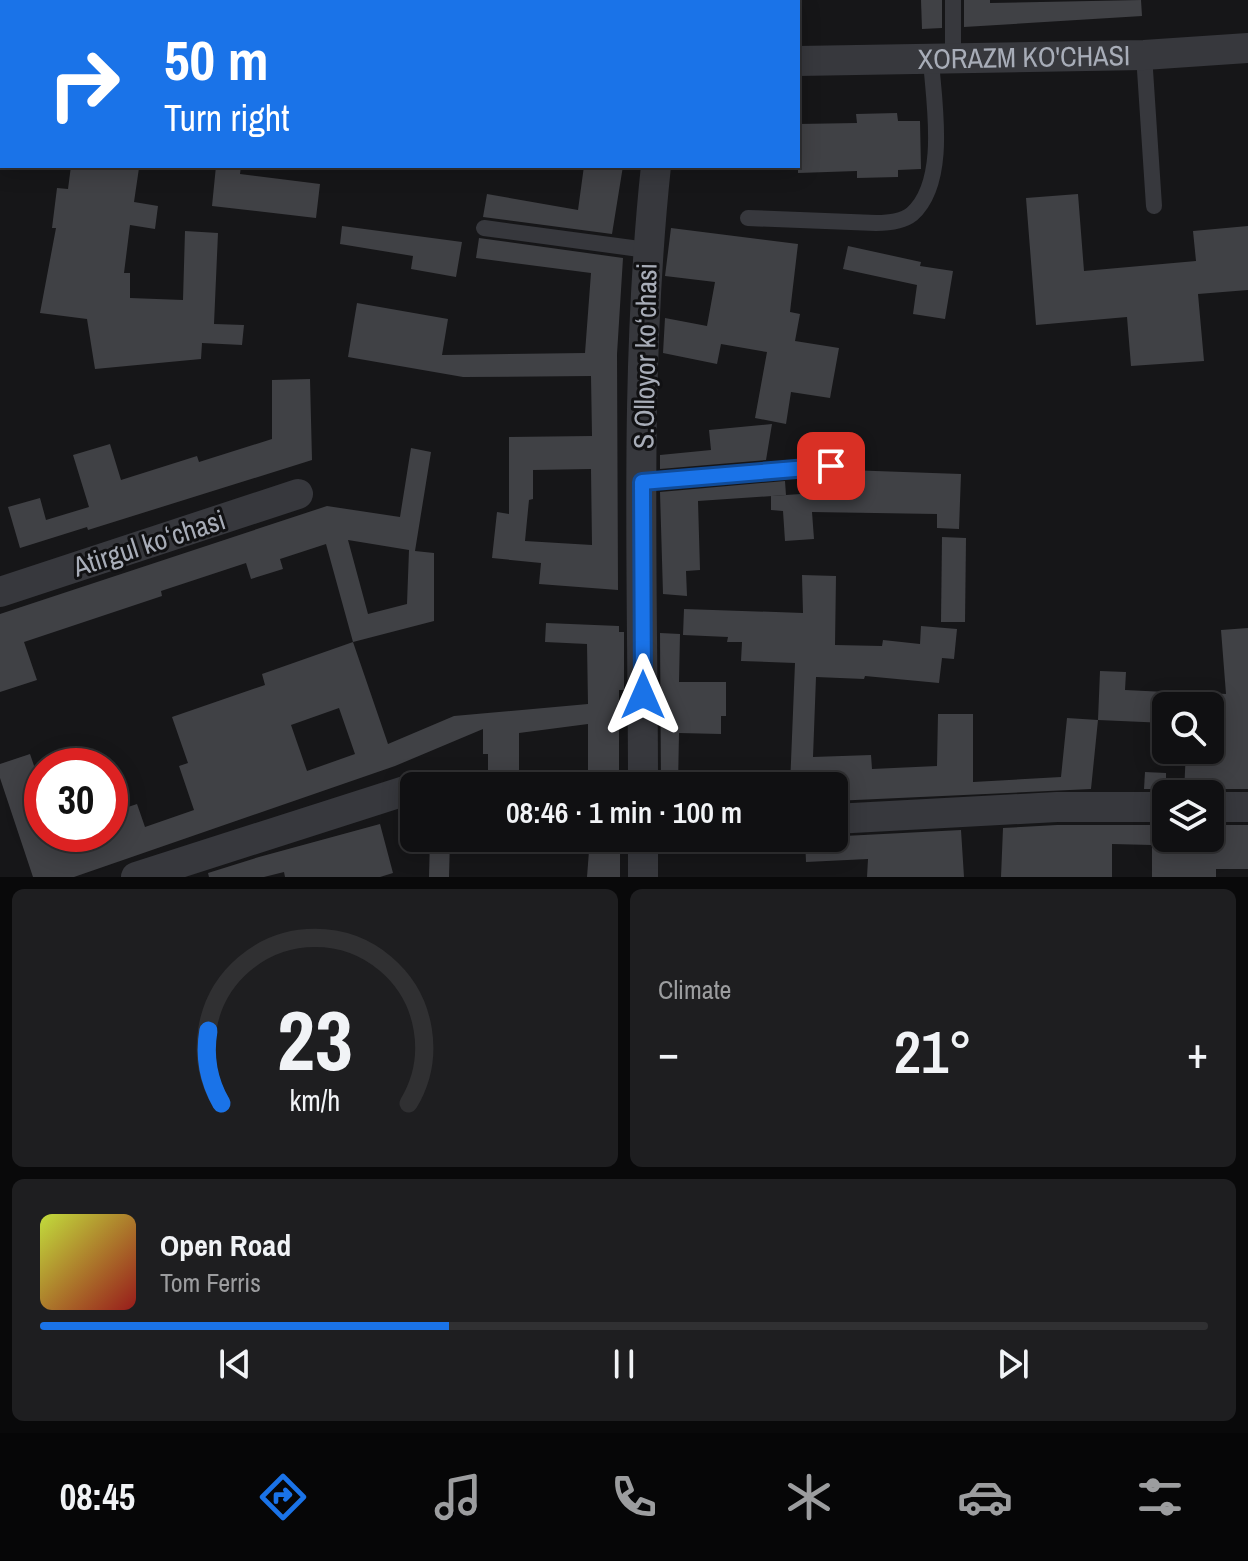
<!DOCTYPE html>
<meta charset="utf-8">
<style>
body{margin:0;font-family:"Archivo Narrow",sans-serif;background:#1e1e20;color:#f1f3f6;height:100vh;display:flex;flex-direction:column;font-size:30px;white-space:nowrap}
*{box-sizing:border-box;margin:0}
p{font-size:26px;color:#9c9d9f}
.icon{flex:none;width:44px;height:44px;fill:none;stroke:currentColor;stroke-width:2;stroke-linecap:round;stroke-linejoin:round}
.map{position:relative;height:877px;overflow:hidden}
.drawer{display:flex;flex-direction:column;gap:12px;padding:12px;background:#09090a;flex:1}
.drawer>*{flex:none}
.top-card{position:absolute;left:0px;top:0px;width:800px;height:168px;box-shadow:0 4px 20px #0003,0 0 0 2px #303032;background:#1a73e8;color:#fff;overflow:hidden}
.fabs{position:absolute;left:1152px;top:692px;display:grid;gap:16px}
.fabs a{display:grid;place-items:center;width:72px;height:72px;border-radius:12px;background:#101012;box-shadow:0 4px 20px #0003,0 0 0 2px #303032;font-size:40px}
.speed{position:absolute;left:24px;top:748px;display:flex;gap:16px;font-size:40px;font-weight:700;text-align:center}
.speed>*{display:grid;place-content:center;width:104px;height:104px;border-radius:50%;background:#101012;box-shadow:0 4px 20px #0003,0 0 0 2px #303032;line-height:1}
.speed .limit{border:12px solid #d22;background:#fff;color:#111}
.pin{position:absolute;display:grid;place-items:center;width:68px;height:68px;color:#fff;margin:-34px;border-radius:16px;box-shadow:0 4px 12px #0006}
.me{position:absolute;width:88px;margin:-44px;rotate:0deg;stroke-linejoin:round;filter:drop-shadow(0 0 6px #0008)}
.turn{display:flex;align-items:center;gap:28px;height:168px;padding:0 32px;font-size:36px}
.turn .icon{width:104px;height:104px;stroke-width:2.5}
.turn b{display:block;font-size:56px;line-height:68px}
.big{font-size:60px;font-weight:600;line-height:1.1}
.drawer .widget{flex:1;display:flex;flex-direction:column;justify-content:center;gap:12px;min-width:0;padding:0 28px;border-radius:12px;background:#1e1e20}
.drawer .dial{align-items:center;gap:0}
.dial svg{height:208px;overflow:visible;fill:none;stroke:#303032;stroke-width:7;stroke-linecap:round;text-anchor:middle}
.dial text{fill:#f1f3f6;stroke:none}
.song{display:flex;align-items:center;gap:24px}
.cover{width:96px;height:96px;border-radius:12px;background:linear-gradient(135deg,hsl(70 70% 55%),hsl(0 70% 35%))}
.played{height:8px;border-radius:4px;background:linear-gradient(90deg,#1a73e8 35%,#303032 35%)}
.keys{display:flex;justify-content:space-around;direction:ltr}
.heat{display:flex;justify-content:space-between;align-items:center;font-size:44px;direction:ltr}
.drawer .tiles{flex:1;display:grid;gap:12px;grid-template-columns:1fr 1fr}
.widget:last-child{grid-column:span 2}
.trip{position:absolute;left:400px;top:772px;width:448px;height:80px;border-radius:12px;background:#101012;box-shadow:0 4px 20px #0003,0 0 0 2px #303032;font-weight:600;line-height:80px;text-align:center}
.dock{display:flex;height:128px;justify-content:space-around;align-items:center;background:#060607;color:#9c9d9f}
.dock .icon{width:56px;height:56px}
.dock .on{color:#1a73e8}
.dock b{font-size:36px;color:#f1f3f6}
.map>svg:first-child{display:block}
.building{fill:#404145;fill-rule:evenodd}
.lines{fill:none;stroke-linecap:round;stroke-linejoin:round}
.service{stroke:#37383d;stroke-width:16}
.minor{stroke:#37383d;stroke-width:30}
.route-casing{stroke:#114b97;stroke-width:20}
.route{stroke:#1a73e8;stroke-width:14}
.labels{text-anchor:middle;stroke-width:6;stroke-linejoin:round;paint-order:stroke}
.street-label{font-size:28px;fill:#a8adb8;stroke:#111113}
</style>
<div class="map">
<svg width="1248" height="877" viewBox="0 0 1248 877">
<rect width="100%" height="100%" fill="#161618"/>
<g class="building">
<polygon points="921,0 942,0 942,28 922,29"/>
<polygon points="964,0 990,0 990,3 1141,0 1142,16 964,27"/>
<polygon points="897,113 898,121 920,121 921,169 898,170 898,177 857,178 857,171 798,173 798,124 857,123 856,114"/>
<polygon points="71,166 139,168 134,202 158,206 155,229 130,225 124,273 130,273 130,298 183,300 185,231 218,233 214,324 244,325 242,345 202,343 201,359 95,369 87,319 40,313 56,228 52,228 57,188 68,189"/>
<polygon points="216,166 241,166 240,174 320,184 316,218 212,206"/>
<polygon points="584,166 623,166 612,234 483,217 487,194 578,210"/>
<polygon points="1078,194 1084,271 1196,261 1193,231 1248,226 1248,290 1198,294 1204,361 1131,366 1127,317 1036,325 1026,198"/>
<polygon points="342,226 462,242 456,277 411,269 413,256 340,244"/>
<polygon points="671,228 798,244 790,312 800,314 795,341 839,348 830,398 791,392 786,424 755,418 767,352 721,344 717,364 663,353 665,318 707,326 715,282 665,276"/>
<path d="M 479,238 L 623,258 L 617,354 L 618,590 L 539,584 L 541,563 L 492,558 L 497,512 L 509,514 L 509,437 L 592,436 L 591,376 L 463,377 L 348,357 L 357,303 L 448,319 L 442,355 L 585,353 L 591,273 L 476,258 ZM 591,469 L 592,545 L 525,541 L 529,500 L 533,499 L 533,470 Z"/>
<polygon points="848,246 921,262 920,266 953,271 945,319 913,314 917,285 843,269"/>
<polygon points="310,379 312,460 88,530 87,527 20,548 8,507 40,498 46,520 89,507 73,455 110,444 121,480 197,456 199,462 272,439 272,380"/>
<polygon points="772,424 766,460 660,469 660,455 711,450 709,430"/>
<path d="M 411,448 L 431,452 L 415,551 L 434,553 L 434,621 L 353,642 L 326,544 L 280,559 L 283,569 L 251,579 L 246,563 L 161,591 L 162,596 L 24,642 L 37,680 L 0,692 L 0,614 L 327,506 L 400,517 ZM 348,540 L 409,550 L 407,604 L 368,614 Z"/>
<polygon points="847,470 961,474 959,529 937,528 937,514 812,512 814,539 785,541 783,511 771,510 771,496 846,491"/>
<polygon points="785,481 786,495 698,501 700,570 686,571 687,596 663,594 660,492"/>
<polygon points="942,537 966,538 965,622 941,622"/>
<polygon points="802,575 836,576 835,645 882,646 883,640 920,644 921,626 957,629 954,659 942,658 939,683 865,676 864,679 816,677 813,757 871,755 872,769 937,766 938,714 973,714 973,782 1061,777 1067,718 1098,720 1091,789 834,801 834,786 790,786 795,663 741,661 742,642 727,642 728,637 683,635 684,609 803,613"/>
<path d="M 546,623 L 619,626 L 619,632 L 624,632 L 624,690 L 619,690 L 619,701 L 625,700 L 625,719 L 619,719 L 619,786 L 588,786 L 588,724 L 519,733 L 519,786 L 488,786 L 488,754 L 483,754 L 483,729 L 395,766 L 74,877 L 33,877 L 0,778 L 0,764 L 30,754 L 42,789 L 42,834 L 110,834 L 110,813 L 137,804 L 145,827 L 194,810 L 179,766 L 188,763 L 172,717 L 265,685 L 262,674 L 353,642 L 388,744 L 454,716 L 588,704 L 587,644 L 545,642 ZM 339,708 L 355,754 L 307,771 L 291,725 Z"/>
<polygon points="1248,628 1248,789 1210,789 1199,793 1184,793 1186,750 1210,750 1210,693 1226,694 1221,630"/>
<polygon points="660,633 680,634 679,682 726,682 726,716 721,716 721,734 679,733 678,786 661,786"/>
<polygon points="1100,671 1126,672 1125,690 1166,692 1166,723 1098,720"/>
<polygon points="1145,772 1166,773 1166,789 1144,789"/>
<polygon points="380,824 393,873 380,877 285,877 284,872 264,877 209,877 208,873 259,857"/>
<polygon points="1057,825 1166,825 1166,838 1210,838 1210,825 1248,825 1248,869 1216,869 1216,877 1152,877 1152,845 1112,844 1112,877 1001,877 1003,828"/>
<polygon points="961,830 964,877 867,877 868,859 806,862 805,838"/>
<polygon points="430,838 450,838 449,877 429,877"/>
<polygon points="590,838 620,838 620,877 587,877"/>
</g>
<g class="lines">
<g class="service">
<polyline points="953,0 953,60"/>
<polyline points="1144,55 1154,206"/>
<path d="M 748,218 L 876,223 C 888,223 902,222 912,214 C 948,182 934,103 931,61"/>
<polyline points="484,228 647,250"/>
<polyline points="642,482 831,466"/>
</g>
<g class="minor">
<polyline points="339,0 353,2"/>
<polyline points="676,2 676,0"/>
<path id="s1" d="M 798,61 L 1144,55 L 1248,48"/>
<polyline points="0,592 298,494"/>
<path d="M 643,786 C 643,580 634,371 656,166"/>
<polyline points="1210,807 1248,807"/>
<polyline points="834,819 1057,807 1166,807"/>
<polyline points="643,838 643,877"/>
<polyline points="136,877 414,788"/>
</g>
</g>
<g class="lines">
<g class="route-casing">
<polyline id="route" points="643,695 642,482 831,466"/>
</g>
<use href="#route" class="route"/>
</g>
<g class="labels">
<g class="street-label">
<text dy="10" stroke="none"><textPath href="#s1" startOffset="226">XORAZM KO'CHASI</textPath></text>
<text transform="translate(645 356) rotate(-89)" y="10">S.Olloyor koʻchasi</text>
<text transform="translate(149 543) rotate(-18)" y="10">Atirgul koʻchasi</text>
</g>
</g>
</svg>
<div class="fabs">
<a><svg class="icon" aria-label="search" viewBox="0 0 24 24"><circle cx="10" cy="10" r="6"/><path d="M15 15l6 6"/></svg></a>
<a><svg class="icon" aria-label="layers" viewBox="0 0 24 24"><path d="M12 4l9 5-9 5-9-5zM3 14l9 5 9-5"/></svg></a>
</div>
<div class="speed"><div class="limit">30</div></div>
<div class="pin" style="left:831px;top:466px;background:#d93025"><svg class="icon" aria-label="arrive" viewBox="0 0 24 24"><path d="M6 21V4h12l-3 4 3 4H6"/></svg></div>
<svg class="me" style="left:643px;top:695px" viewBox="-20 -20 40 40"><path d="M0-17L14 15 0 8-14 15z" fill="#1a73e8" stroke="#fff" stroke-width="4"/></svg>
<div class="trip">08:46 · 1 min · 100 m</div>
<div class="top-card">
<div class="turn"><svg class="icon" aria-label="right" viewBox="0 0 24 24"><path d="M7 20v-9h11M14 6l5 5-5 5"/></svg><div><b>50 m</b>Turn right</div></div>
</div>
</div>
<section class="drawer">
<div class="tiles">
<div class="widget dial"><svg viewBox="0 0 100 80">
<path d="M14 69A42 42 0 1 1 86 69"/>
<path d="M14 69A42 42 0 0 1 9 41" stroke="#1a73e8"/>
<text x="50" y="56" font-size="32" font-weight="700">23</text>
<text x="50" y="72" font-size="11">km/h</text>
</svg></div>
<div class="widget"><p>Climate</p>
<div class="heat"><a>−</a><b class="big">21°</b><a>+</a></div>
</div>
<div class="widget">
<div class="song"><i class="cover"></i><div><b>Open Road</b><p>Tom Ferris</p></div></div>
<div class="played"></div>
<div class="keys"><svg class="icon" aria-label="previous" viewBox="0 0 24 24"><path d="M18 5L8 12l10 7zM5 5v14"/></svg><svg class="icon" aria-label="pause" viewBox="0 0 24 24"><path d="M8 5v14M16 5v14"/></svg><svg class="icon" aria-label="next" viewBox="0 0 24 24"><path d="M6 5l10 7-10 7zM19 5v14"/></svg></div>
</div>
</div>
</section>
<nav class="dock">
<b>08:45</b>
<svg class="icon on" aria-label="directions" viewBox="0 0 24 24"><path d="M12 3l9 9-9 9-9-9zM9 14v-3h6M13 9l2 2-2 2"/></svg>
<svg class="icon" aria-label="music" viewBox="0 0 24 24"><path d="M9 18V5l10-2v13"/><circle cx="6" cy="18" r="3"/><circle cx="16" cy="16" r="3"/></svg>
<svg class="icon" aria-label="phone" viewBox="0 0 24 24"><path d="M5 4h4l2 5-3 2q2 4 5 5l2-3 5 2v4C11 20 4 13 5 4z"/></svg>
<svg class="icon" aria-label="climate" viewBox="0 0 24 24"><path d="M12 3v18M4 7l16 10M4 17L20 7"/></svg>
<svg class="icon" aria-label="car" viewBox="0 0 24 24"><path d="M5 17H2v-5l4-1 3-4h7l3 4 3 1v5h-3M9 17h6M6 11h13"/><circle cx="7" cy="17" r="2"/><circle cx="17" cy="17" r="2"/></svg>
<svg class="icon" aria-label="filters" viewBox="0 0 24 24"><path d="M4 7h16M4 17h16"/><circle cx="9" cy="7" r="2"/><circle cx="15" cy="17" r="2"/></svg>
</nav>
